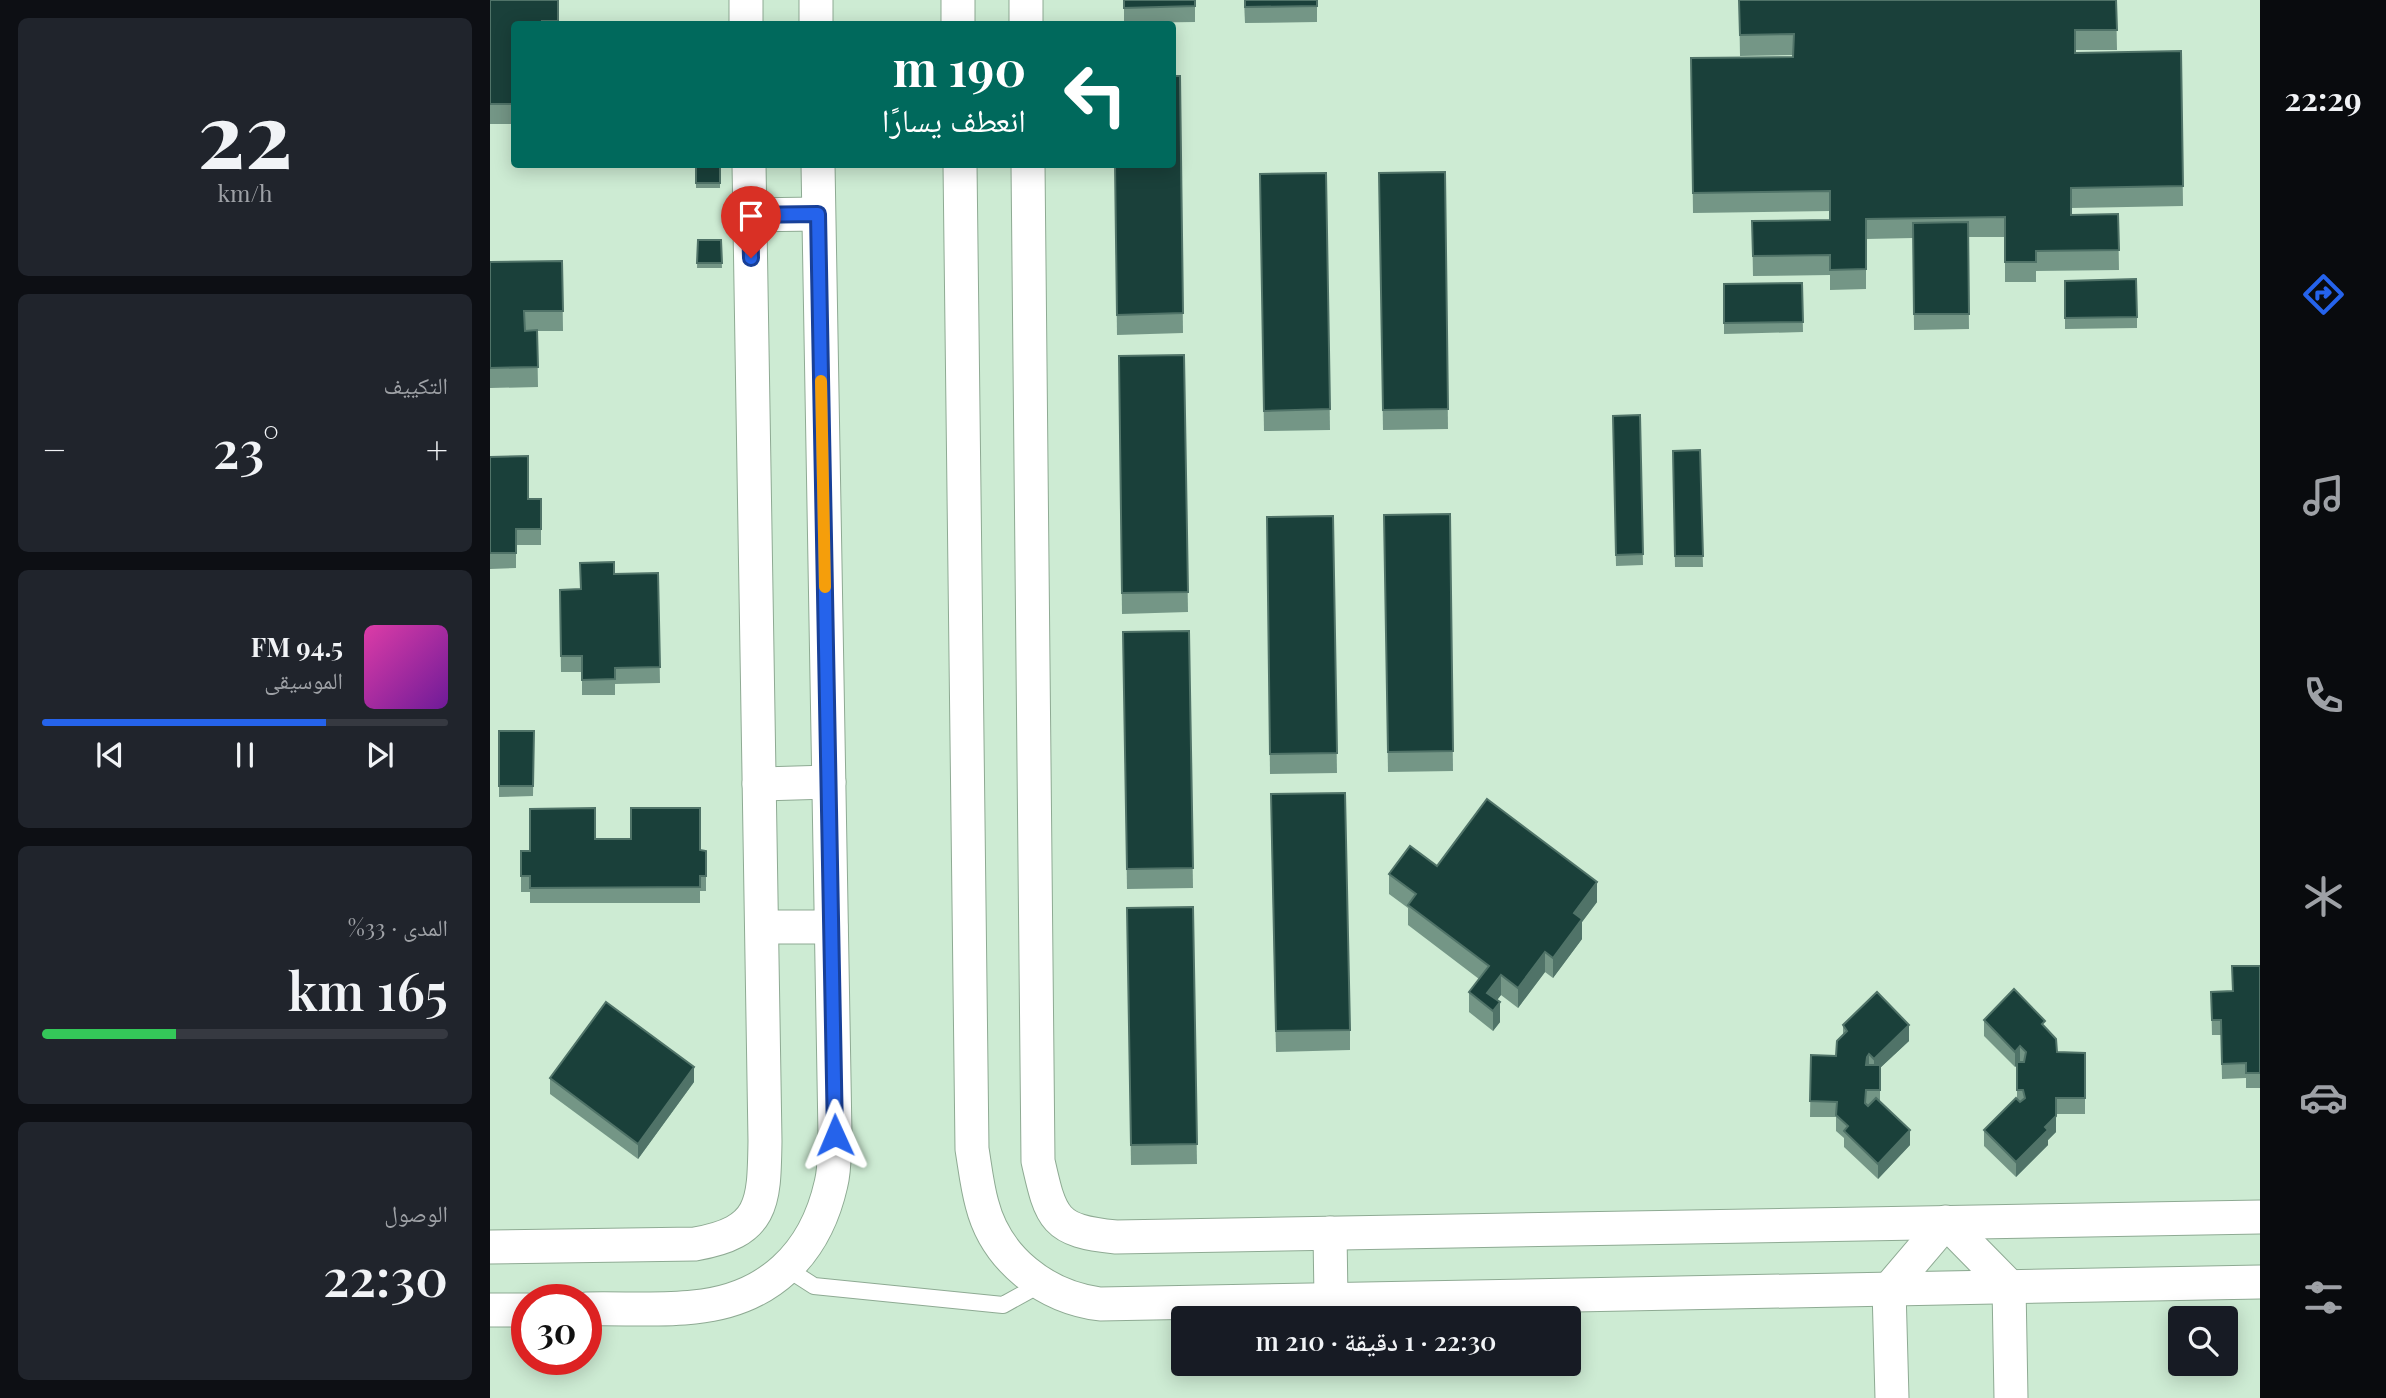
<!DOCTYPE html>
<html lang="ar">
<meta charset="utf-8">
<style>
body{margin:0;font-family:"Playfair Display","Noto Naskh Arabic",serif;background:#20242c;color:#f1f3f6;direction:rtl;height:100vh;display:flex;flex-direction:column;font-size:26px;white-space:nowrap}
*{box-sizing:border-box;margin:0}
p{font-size:23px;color:#9ea1a6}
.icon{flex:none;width:38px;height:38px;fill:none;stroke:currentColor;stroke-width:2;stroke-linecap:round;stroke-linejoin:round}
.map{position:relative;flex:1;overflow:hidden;direction:ltr}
.drawer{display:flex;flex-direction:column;gap:18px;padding:18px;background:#0d0f14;width:490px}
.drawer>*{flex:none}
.guide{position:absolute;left:21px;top:21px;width:665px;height:147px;border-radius:7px;box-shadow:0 4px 18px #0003;direction:rtl;background:#00695c;color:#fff;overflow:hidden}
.buttons{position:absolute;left:1678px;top:1306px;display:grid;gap:14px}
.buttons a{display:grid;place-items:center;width:70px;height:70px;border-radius:7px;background:#171b24;box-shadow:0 4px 18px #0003;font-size:35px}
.speed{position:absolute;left:21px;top:1284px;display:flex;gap:14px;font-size:35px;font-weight:700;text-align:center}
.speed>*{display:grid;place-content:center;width:91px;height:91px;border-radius:50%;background:#171b24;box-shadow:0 4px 18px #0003;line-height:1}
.speed .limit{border:10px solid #d22;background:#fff;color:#111}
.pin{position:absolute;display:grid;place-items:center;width:60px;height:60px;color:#fff;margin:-72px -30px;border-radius:50% 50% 50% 0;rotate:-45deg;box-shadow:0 0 7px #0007}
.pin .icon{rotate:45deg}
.me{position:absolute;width:77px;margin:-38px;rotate:359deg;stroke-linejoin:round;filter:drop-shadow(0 0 5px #0008)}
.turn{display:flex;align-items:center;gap:24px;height:147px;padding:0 35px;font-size:32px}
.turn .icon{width:91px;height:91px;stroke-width:2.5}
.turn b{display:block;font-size:49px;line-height:60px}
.big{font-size:52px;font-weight:600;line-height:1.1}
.drawer .card{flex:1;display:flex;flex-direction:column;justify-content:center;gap:10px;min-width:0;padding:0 24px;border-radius:10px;background:#20242c}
.drawer .dial{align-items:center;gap:0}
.dial b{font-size:91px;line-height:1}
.song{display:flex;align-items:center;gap:21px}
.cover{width:84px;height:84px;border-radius:10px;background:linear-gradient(135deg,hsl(320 70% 55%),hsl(280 70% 35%))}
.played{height:7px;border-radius:4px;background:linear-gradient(90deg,#2563eb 70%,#363941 70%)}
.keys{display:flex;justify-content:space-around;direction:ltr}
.heat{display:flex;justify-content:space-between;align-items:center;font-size:38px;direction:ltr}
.charge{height:10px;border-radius:5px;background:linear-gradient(90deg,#34c759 33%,#363941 0)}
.trip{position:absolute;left:681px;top:1306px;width:410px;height:70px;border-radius:7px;background:#171b24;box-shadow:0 4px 18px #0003;font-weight:600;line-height:70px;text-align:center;direction:rtl}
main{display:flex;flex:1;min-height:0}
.menu{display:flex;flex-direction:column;width:126px;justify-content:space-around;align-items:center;background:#090b0e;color:#9ea1a6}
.menu .icon{width:49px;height:49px}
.menu .current{color:#2563eb}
.menu b{font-size:32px;color:#f1f3f6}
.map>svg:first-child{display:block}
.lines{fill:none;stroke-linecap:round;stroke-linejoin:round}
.lane-casing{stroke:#8eaa93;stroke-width:18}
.street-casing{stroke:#8eaa93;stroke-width:35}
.lane{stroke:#fff;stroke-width:16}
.street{stroke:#fff;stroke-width:33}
.wall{fill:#749686}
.shaded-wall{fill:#507368}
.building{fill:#1a403a;stroke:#507368;stroke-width:2}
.route-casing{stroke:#184099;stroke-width:18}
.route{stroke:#2563eb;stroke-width:12}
.slow{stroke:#f59e0b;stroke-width:12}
</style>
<main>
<nav class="menu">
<b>22:29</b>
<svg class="icon current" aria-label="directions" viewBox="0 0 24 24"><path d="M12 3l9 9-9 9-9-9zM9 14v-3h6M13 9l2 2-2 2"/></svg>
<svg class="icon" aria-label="music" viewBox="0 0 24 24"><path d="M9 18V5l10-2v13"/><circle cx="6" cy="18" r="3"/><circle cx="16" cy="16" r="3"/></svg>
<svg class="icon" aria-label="phone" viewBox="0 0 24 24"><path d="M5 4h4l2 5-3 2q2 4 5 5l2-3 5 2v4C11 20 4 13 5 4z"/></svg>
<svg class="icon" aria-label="climate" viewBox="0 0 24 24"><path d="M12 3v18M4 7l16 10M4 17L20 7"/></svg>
<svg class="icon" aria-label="car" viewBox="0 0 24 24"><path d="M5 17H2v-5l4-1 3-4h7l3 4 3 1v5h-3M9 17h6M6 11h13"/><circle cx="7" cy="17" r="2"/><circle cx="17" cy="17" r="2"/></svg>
<svg class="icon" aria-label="filters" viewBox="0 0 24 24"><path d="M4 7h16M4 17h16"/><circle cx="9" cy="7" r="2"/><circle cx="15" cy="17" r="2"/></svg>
</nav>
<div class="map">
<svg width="1770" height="1398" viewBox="0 0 1770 1398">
<rect width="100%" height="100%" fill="#cdebd3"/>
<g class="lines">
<g class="lane-casing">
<polyline id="lane" points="296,1268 324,1286 513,1305 551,1284"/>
</g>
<g class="street-casing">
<g id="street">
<polyline points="256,0 256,24"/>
<polyline points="326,0 326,24"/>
<polyline points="468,0 468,24"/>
<polyline points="536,0 536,24"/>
<path d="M 470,164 L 482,1149 C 485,1167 487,1186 492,1204 C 506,1259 555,1297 610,1304 L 1770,1282"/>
<path d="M 538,164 L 548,1161 C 561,1219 564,1231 626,1237 L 1770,1217"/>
<polyline points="260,215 328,214"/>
<polyline points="269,784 339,782"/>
<polyline points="272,927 341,927"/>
<polyline points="840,1233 841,1299"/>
<path d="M 0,1247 L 205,1244 C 274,1232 274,1204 275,1141 L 259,164"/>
<path d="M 96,1309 C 132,1308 169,1311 204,1307 C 278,1300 325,1255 341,1184 C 345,1169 344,1151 345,1135 L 328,164"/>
<polyline points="0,1310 37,1310"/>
<polyline points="1402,1398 1399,1289 1456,1222 1519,1286 1521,1398"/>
</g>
</g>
<use href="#lane" class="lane"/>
<use href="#street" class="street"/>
</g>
<g class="wall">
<polygon points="0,0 68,0 68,24 24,24 24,124 0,124"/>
<polygon points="634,0 705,0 705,22 634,23"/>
<polygon points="754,0 827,0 827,22 755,23"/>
<polygon points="1249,0 1626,0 1627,50 1585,50 1585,53 1691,51 1693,206 1581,208 1581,215 1628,214 1629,270 1546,271 1546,282 1515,282 1515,237 1478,237 1479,329 1424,330 1423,238 1376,239 1376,289 1340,290 1340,275 1263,276 1262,221 1340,220 1340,211 1203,213 1201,58 1303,57 1304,55 1250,56"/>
<polygon points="690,76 693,333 627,335 625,164"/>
<rect x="206" y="164" width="24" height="24"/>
<polygon points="955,172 958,429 893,430 889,173"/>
<polygon points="836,173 840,430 774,431 770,174"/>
<polygon points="208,240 231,240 232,268 207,268"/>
<polygon points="72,261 73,331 47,331 48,387 0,388 0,262"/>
<polygon points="1575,281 1647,317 1647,328 1575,329"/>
<polygon points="1312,283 1313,332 1234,334 1234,284"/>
<polygon points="694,355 698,612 632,614 629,356"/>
<polygon points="1150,415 1153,565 1126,566 1123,416"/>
<polygon points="1210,450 1213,567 1185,567 1183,451"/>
<polygon points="0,457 38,499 51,499 51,545 26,545 26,568 0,569"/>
<polygon points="960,514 963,771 898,772 894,515"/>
<polygon points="843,516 847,773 780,774 777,517"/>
<polygon points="168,573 170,683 125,684 125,695 92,695 92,672 71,672 70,590 90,589 124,574"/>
<polygon points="699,631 703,888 637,889 633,632"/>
<polygon points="9,731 44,731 43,796 9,797"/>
<polygon points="781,814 860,1030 860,1050 786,1052"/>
<polygon points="105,839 216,851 216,891 210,891 210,903 40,903 40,892 31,892 31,851 40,851"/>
<polygon points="947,866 1107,902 1092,922 1092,939 1063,978 1055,972 1028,1008 1011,995 1007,1000 1010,1022 1003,1031 979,1012 979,992 989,979 918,925 918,908 899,894 899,874"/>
<polygon points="703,907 707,1164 641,1165 637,908"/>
<polygon points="1742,966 1770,966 1770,1088 1756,1088 1756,1078 1732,1079 1731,1035 1722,1035 1721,992 1742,991"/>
<polygon points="1494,1020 1555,1028 1567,1052 1595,1053 1595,1114 1566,1114 1566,1132 1558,1140 1558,1145 1526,1177 1494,1146 1494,1130 1527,1098 1527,1065 1525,1067 1494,1036"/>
<polygon points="1353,1025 1419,1041 1390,1068 1390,1102 1420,1145 1388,1179 1354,1147 1354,1138 1346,1131 1346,1117 1320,1117 1321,1055 1346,1056 1353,1036"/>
<polygon points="60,1078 204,1082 148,1159 60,1094"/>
</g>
<g class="shaded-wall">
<polygon points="1107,882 1107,902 1092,922 1092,939 1063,978 1063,958 1084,913"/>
<polygon points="1055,952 1055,972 1028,1008 1028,988"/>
<polygon points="1011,975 1011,995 1000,1009 997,993"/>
<polygon points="1010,1002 1010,1022 1003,1031 1003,1011"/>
<polygon points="1419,1025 1419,1041 1390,1068 1390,1106 1390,1068 1384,1074 1384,1059"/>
<polygon points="1530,1046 1530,1062 1525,1067 1525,1052"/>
<polygon points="1379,1054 1379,1070 1377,1072 1377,1057"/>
<polygon points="204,1067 204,1082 148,1159 148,1144"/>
<polygon points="1566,1116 1566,1132 1558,1140 1558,1145 1526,1177 1526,1162"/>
<polygon points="1420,1130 1420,1145 1388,1179 1388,1164"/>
</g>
<g class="building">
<polygon points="0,0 68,0 68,21 52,21 52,24 24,24 24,104 0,104"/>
<polygon points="634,0 705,0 705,6 634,8"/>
<polygon points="755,0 827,0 827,6 755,7"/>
<polygon points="1249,0 1626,0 1627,30 1585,30 1585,53 1691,51 1693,186 1581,188 1581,215 1628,214 1629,250 1546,251 1546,262 1515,262 1515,217 1376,219 1376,269 1340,270 1340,255 1263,256 1262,221 1340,220 1340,191 1203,193 1201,58 1303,57 1304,34 1250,35"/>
<polygon points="682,76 690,76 693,313 627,315 625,164 682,164"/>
<rect x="206" y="164" width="24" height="19"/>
<polygon points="955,172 958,409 893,410 889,173"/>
<polygon points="836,173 840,409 774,411 770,174"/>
<polygon points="1478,222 1479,314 1424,314 1423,223"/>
<polygon points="208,240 231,240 232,263 207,263"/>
<polygon points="72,261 73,311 34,311 35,331 47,330 48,367 0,368 0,262"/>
<polygon points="1646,279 1647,317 1575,318 1575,281"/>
<polygon points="1312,283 1313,322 1234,323 1234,284"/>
<polygon points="694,355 698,592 632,593 629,356"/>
<polygon points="1150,415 1153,554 1126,555 1123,416"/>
<polygon points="1210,450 1213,556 1185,556 1183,451"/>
<polygon points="38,456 38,499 51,499 51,529 26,529 26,553 0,553 0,457"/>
<polygon points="960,514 963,751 898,752 894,515"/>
<polygon points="843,516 847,753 780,754 777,517"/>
<polygon points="124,562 124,574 168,573 170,667 125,668 125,679 92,680 92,656 71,656 70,590 91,589 90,563"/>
<polygon points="699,631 703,868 637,869 633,632"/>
<polygon points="9,731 44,731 43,786 9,786"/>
<polygon points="855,793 860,1030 786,1031 781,794"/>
<polygon points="997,799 1107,882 1084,913 1092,919 1063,958 1055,952 1028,988 1011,975 997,993 1010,1002 1003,1011 979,992 999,966 918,905 926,894 899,874 920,846 947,866"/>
<polygon points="105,808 105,839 141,839 141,808 210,808 210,850 216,851 216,876 210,876 210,887 40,888 40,876 31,876 31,851 40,851 40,809"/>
<polygon points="703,907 707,1144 641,1145 637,908"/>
<polygon points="1742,966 1770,966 1770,1073 1756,1073 1756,1063 1732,1064 1731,1020 1722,1020 1721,992 1743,991"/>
<polygon points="1524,989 1555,1021 1552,1024 1566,1039 1567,1052 1595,1053 1595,1098 1566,1098 1566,1116 1555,1127 1558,1130 1526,1162 1494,1130 1526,1098 1530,1102 1535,1098 1533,1090 1527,1090 1527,1062 1534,1062 1536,1052 1530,1046 1525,1052 1494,1020"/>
<polygon points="1387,992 1419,1025 1384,1059 1379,1054 1377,1057 1376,1065 1390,1065 1390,1090 1376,1090 1375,1103 1378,1106 1386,1098 1420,1130 1388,1164 1354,1131 1358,1126 1346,1115 1347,1102 1320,1101 1321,1055 1346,1056 1347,1041 1357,1031 1353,1025"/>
<polygon points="116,1002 204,1067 148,1144 60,1078"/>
</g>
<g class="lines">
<g class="route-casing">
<polyline id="route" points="261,258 260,215 328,214 345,1135"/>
</g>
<use href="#route" class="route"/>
<polyline class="slow" points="331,381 335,587"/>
</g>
</svg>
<div class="buttons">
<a><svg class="icon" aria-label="search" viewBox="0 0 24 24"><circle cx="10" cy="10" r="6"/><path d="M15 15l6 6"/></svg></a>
</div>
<div class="speed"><div class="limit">30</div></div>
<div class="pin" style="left:261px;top:258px;background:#d93025"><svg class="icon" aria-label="arrive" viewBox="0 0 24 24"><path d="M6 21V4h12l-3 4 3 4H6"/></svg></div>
<svg class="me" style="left:345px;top:1135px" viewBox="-20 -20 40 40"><path d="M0-17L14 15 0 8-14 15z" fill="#2563eb" stroke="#fff" stroke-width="4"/></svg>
<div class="trip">22:30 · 1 دقيقة · 210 m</div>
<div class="guide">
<div class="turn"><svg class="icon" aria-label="left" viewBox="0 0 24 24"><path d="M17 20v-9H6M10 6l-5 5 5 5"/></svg><div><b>190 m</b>انعطف يسارًا</div></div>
</div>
</div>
<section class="drawer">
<div class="card dial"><b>22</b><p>km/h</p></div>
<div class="card"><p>التكييف</p>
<div class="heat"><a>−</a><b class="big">23°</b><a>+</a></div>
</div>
<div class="card">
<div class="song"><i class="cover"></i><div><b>94.5 FM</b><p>الموسيقى</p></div></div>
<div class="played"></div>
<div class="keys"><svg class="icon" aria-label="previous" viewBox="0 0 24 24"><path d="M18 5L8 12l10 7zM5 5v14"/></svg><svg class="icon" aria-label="pause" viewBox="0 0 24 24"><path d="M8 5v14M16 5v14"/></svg><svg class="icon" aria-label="next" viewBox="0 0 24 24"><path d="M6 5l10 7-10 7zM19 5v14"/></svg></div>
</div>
<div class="card"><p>المدى · 33%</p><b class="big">165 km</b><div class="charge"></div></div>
<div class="card"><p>الوصول</p><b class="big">22:30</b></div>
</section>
</main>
